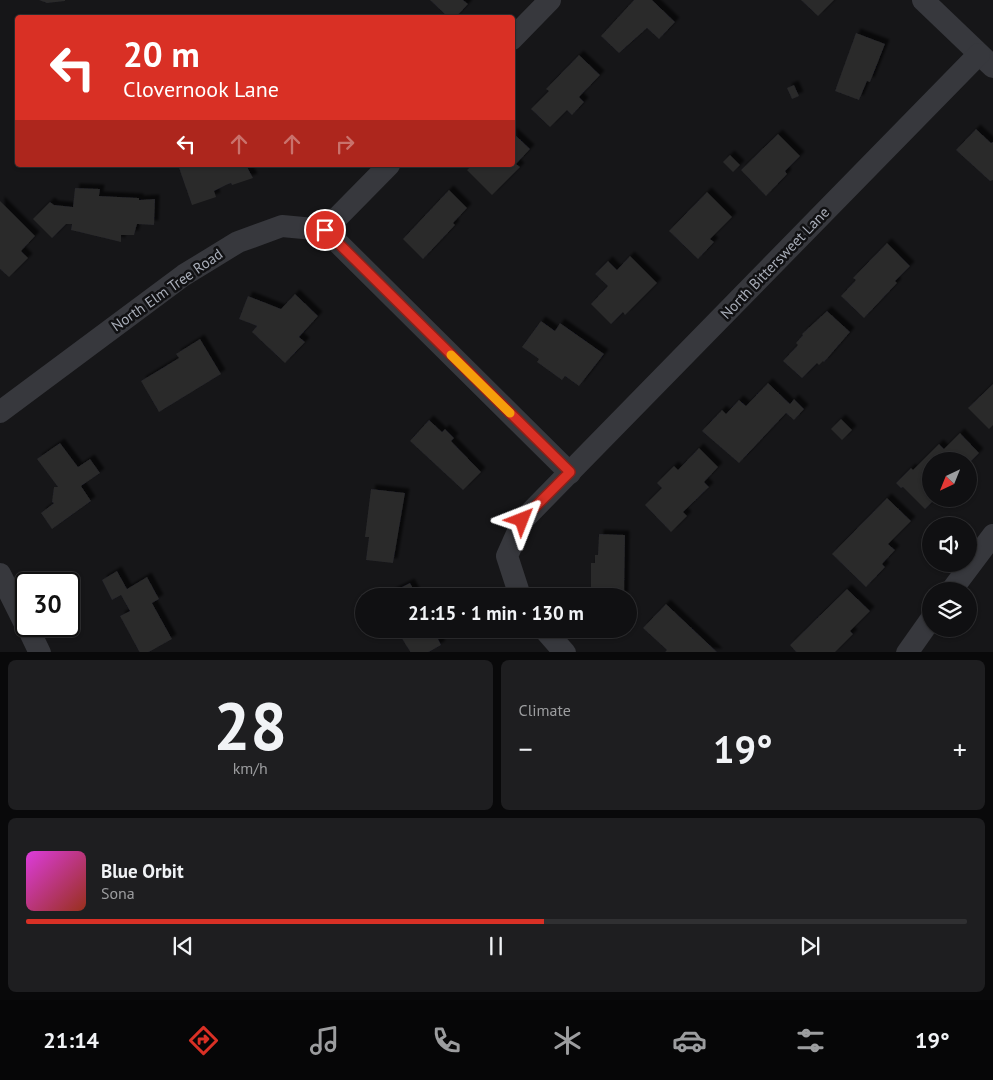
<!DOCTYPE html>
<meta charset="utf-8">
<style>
body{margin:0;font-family:"PT Sans",sans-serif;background:#1e1e20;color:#f1f3f6;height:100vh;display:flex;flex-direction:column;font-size:19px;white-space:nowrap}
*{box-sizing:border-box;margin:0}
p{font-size:16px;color:#9c9d9f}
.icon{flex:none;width:28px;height:28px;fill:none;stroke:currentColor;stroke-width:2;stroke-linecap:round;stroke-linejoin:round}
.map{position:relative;height:652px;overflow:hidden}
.side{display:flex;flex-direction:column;gap:8px;padding:8px;background:#09090a;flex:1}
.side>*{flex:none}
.guide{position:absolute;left:15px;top:15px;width:500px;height:152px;border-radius:5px;box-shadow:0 1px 4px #0004,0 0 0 1px #303032;background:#d93025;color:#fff;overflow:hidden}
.needle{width:32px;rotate:223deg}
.controls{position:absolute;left:922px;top:452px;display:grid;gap:10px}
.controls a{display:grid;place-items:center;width:55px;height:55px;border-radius:50%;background:#101012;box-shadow:0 1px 4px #0004,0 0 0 1px #303032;font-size:25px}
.speed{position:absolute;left:15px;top:572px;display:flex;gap:10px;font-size:25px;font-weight:700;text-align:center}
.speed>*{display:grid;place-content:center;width:65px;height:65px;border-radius:50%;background:#101012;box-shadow:0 1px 4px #0004,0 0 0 1px #303032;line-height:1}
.speed .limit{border:2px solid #111;border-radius:8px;background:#fff;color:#111}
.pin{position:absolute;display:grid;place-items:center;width:42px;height:42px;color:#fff;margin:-21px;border:2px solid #fff;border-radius:50%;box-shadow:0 1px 5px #0007}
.me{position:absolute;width:55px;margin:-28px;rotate:45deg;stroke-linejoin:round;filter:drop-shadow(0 0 4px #0008)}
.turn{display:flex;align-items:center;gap:18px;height:105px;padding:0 25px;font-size:22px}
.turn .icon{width:65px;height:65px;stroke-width:2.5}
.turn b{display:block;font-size:35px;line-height:42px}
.lanes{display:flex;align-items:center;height:48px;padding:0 25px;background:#0003;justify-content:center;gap:25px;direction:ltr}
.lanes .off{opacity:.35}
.big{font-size:38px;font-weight:700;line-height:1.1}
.side .card{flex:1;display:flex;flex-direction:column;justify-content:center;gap:8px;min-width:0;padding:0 18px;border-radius:8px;background:#1e1e20}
.side .dial{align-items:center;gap:0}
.dial b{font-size:65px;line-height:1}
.song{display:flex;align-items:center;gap:15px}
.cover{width:60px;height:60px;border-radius:8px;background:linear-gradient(135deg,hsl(300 70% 55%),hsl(10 70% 35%))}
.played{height:5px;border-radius:2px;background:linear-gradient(90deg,#d93025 55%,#303032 55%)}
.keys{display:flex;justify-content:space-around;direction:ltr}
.heat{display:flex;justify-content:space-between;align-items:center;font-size:28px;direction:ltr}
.side .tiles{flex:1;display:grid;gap:8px;grid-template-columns:1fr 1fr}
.card:last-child{grid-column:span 2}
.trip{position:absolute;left:355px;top:588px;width:282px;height:50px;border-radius:25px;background:#101012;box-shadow:0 1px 4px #0004,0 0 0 1px #303032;font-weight:700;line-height:50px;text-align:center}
.tabs{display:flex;height:80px;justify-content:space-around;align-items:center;background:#060607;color:#9c9d9f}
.tabs .icon{width:35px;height:35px}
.tabs .on{color:#d93025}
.tabs b{font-size:22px;color:#f1f3f6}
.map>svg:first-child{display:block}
.building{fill:#29292c;filter:url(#shadow)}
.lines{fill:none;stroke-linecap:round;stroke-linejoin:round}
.minor{stroke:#37383d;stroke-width:22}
.route-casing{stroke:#8d1f18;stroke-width:12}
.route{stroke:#d93025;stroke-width:9}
.slow{stroke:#f59e0b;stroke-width:9}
.labels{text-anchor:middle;stroke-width:5;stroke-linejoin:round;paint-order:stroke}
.street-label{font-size:15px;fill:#a8adb8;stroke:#111113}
</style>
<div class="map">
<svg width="993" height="653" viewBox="0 0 993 653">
<defs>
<filter id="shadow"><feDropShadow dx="4.5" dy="-4.5" stdDeviation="1" flood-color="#0009"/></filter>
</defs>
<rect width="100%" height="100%" fill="#161618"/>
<g class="building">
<polygon points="39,0 65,0 65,1 47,3"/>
<polygon points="430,0 463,0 468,4 455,18 449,18"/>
<polygon points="634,0 652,0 675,22 659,39 647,28 619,53 601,36"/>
<polygon points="801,0 834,0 818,16"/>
<polygon points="856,33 885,44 870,82 867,81 859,100 835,91"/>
<polygon points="579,55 600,75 579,97 584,102 572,115 567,110 550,127 531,109 549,91 546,89"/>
<polygon points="794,85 799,96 792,99 787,88"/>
<polygon points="976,129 991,143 993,142 993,180 990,181 956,150"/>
<polygon points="512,132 530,149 516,164 520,167 492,195 467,170 472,165 512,165"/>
<polygon points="778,134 800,156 785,171 787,174 766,196 741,170"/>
<polygon points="730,155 740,165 733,172 723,162"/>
<polygon points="178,165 246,165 253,178 232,185 231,183 226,185 214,191 216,197 192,205"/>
<polygon points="75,188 100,189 99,196 139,198 139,200 155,199 154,225 137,224 134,235 121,235 121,242 71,230 72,224 66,224 52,238 33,219 50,202 54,205 73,207"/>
<polygon points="449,190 467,208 453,223 455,225 423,259 403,239"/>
<polygon points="707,192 732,217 710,239 714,242 698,259 669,231"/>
<polygon points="0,201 35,236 21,251 28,258 9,277 0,269"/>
<polygon points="887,243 910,266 895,281 897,283 864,318 841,296 856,280 853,278"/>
<polygon points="630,256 657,283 625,315 623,312 611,324 591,304 608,286 595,274 608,261 617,270"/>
<polygon points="295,294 318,316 299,337 305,342 285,363 252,332 257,326 239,319 248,296 281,309"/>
<polygon points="827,311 850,332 824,362 823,361 819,365 817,363 802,378 783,361 798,345 796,343 803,335 802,334"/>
<polygon points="541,321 555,331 560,323 604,354 579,386 565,376 562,380 537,362 539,359 522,347"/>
<polygon points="200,339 221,374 159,412 141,381 179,358 176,354"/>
<polygon points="768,383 790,404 794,399 804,409 794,420 786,413 739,463 702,431 722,410 726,414 739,400 746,406"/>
<polygon points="993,384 993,425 989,429 968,408"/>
<polygon points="841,419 852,430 842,440 831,429"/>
<polygon points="429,420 442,432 445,429 454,438 451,441 481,472 463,490 410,441"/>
<polygon points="960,433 979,453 969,463 931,461 931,499 935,499 925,509 903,487 901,488 896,483 911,468 913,470 939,444 944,449"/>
<polygon points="60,443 78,467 90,459 100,473 81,486 91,501 52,529 41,513 54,503 52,502 54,487 58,487 37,459"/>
<polygon points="699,448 718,467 704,482 709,487 683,512 687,516 671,532 645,505 662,488 657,483 674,466 678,470"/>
<polygon points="371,489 405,493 393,563 366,560 369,537 365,537"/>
<polygon points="887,498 911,521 888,544 895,550 882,564 885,567 866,587 832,554"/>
<polygon points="599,534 625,535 624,596 591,596 591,563 595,563 595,555 598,555"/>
<polygon points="117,571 127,589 147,577 159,599 152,603 172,639 147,653 140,653 120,616 130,611 121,595 112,600 102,580"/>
<polygon points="410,583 417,596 384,596"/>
<polygon points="847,589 870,611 850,631 853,634 834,653 797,653 790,645"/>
<polygon points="666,604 718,653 664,653 667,650 643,628"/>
<polygon points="396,629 433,629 441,645 427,653 411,653"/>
</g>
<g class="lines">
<g class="minor">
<polyline points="923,0 993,67"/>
<polyline points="512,39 550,0"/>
<polyline points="325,230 570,473"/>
<polyline points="0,412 184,275 238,242 282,226 325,230 389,165"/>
<polyline points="0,574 26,626"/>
<polyline points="951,591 993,535"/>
<polyline points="520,596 507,556 523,520 979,54"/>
<polyline points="27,626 40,653"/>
<polyline points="544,629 565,653"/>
<polyline points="907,653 931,619"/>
</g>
</g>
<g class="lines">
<g class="route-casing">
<polyline id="route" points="325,230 570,472 522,520"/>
</g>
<use href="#route" class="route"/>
<polyline class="slow" points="451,355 510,413"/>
</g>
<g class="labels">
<g class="street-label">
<text transform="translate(775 263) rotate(-46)" y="5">North Bittersweet Lane</text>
<text transform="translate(167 290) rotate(-35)" y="5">North Elm Tree Road</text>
</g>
</g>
</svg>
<div class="controls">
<a><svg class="needle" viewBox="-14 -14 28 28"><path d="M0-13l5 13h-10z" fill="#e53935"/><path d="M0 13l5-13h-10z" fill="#9c9d9f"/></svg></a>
<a><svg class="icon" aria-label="sound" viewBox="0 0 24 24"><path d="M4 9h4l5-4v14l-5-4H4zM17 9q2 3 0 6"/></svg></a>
<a><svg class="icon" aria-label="layers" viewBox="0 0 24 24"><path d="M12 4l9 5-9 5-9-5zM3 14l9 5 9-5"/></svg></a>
</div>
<div class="speed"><div class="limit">30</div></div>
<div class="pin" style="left:325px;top:230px;background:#d93025"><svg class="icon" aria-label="arrive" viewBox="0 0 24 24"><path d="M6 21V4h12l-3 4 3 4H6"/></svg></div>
<svg class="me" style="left:522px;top:520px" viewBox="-20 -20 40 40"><path d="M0-17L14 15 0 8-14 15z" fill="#d93025" stroke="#fff" stroke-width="4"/></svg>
<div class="trip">21:15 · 1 min · 130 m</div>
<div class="guide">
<div class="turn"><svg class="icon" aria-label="left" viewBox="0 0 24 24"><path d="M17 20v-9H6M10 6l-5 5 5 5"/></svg><div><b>20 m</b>Clovernook Lane</div></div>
<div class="lanes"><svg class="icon" aria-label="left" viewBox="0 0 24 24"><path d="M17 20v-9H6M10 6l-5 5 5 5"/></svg><svg class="icon off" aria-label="ahead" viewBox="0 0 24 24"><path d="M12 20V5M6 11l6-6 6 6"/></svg><svg class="icon off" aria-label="ahead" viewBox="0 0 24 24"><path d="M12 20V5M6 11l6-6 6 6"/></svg><svg class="icon off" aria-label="right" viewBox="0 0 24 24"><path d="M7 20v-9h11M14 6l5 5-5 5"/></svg></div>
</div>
</div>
<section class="side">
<div class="tiles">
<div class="card dial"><b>28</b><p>km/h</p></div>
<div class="card"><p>Climate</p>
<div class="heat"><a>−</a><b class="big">19°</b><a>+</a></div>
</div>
<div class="card">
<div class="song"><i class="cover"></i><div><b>Blue Orbit</b><p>Sona</p></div></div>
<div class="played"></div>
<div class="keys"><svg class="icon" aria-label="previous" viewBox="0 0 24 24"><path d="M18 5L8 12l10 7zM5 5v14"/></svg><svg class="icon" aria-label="pause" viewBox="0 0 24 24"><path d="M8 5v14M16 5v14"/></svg><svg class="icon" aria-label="next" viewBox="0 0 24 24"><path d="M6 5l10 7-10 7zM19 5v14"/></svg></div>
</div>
</div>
</section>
<nav class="tabs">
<b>21:14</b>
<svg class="icon on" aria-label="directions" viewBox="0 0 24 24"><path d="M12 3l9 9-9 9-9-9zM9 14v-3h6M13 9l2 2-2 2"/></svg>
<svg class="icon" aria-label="music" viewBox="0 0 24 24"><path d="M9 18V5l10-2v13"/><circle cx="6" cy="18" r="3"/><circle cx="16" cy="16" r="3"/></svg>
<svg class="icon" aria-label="phone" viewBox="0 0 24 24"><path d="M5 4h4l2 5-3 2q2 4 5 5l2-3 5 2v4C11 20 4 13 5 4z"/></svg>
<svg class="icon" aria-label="climate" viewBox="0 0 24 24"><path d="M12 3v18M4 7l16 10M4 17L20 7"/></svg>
<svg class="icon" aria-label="car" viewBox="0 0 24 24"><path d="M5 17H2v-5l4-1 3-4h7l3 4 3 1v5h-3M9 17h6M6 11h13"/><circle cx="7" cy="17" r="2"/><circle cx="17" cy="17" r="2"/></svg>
<svg class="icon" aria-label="filters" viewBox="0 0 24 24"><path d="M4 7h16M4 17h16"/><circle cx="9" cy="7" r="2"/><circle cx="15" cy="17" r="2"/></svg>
<b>19°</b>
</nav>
